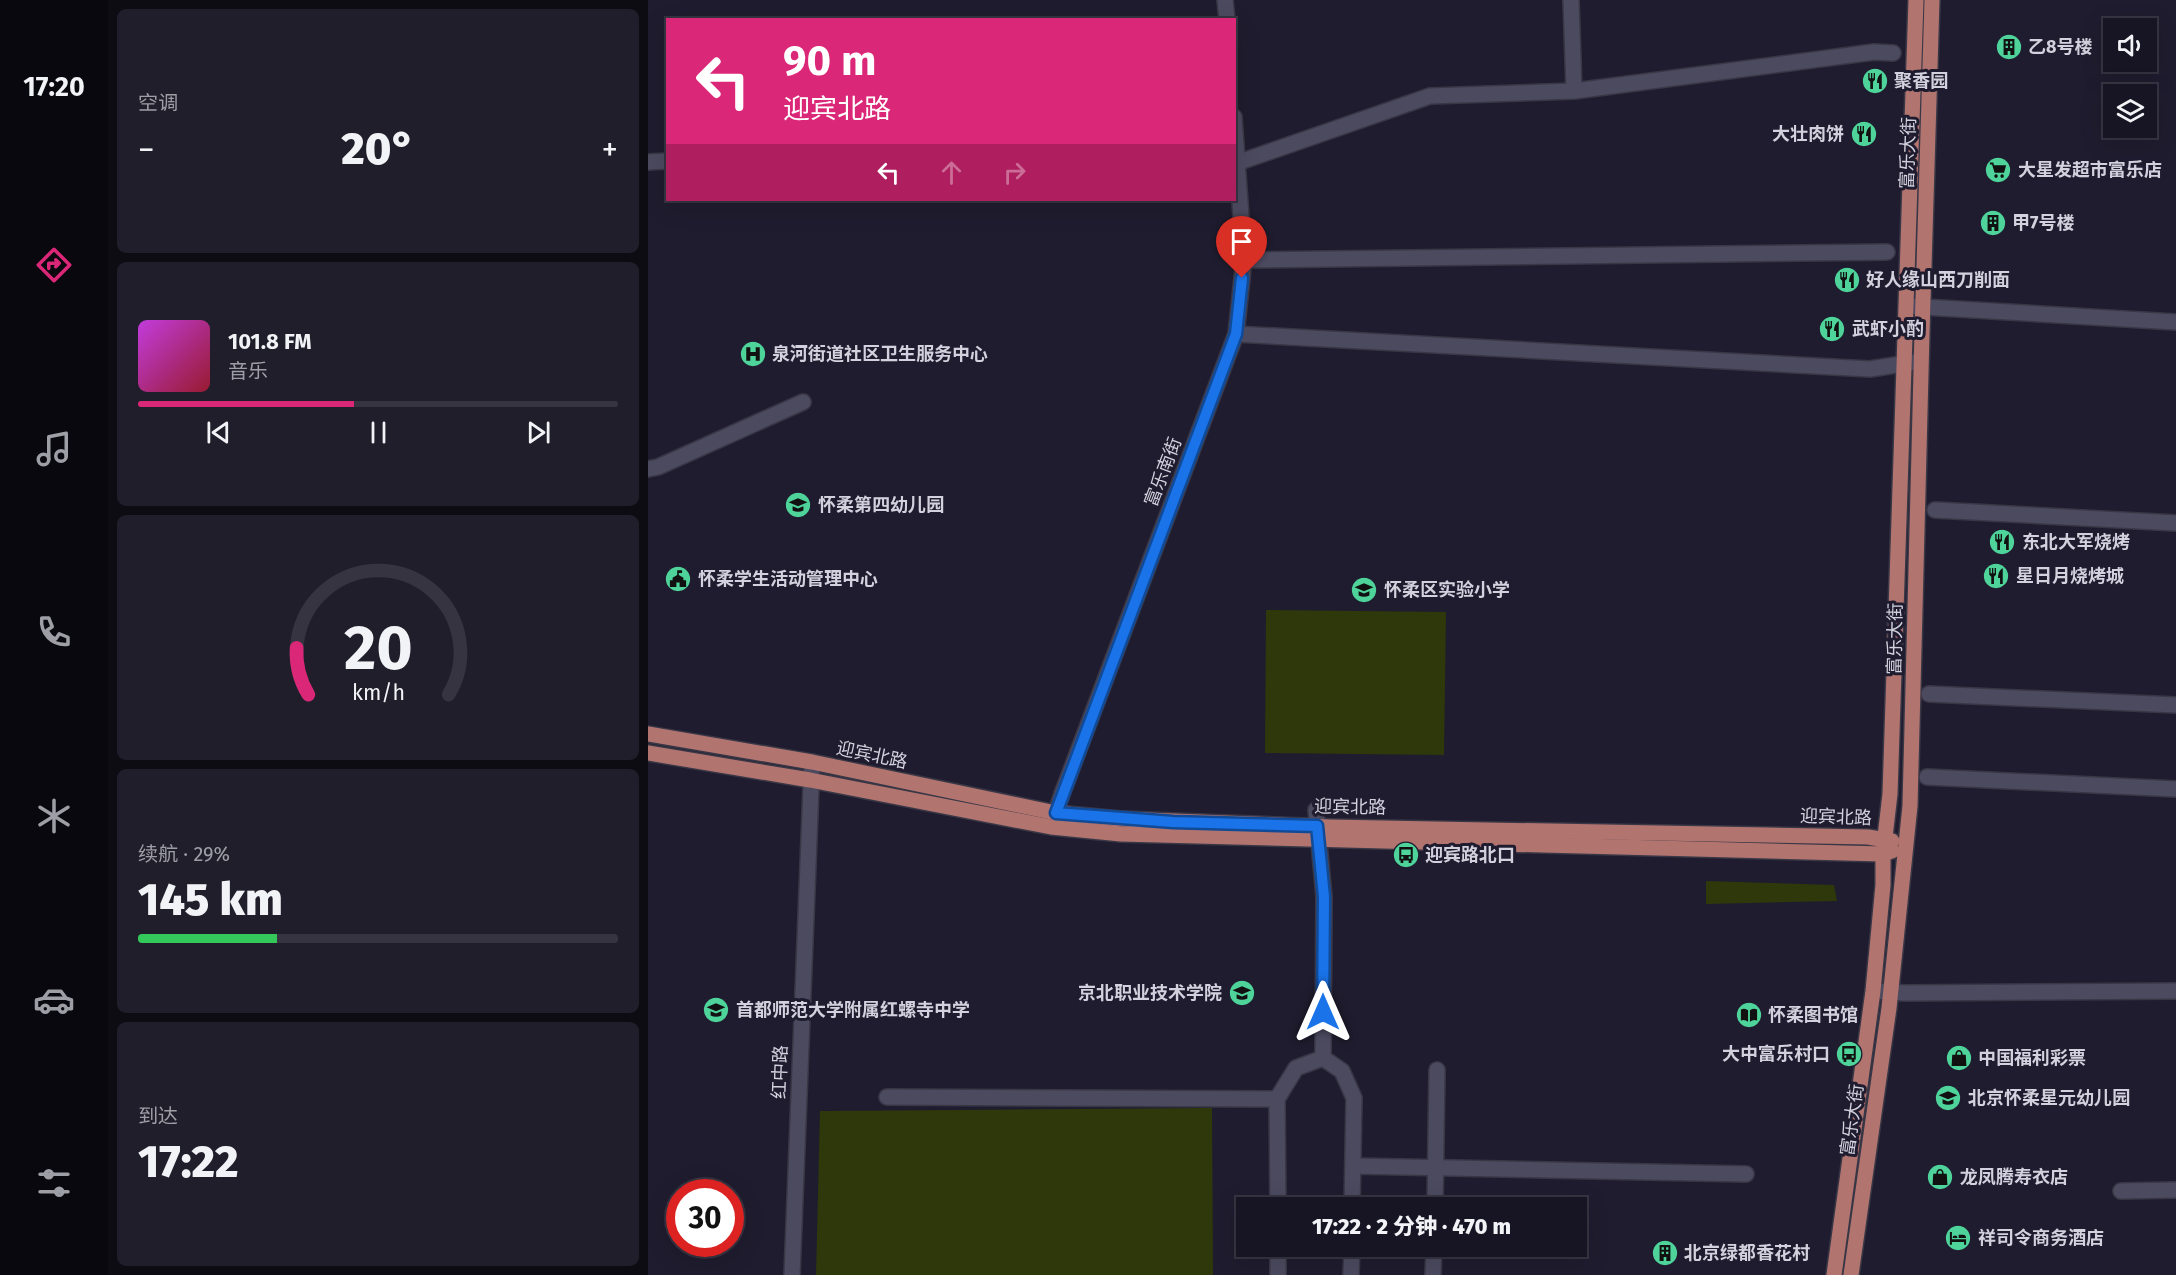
<!DOCTYPE html>
<html lang="zh">
<meta charset="utf-8">
<style>
body{margin:0;font-family:"Fira Sans","Noto Sans SC",sans-serif;background:#201e2b;color:#f1f3f6;height:100vh;display:flex;flex-direction:column;font-size:22px;white-space:nowrap}
*{box-sizing:border-box;margin:0}
p{font-size:20px;color:#9e9fa6}
.icon{flex:none;width:33px;height:33px;fill:none;stroke:currentColor;stroke-width:2;stroke-linecap:round;stroke-linejoin:round}
.map{position:relative;flex:1;overflow:hidden}
.sheet{display:flex;flex-direction:column;gap:9px;padding:9px;background:#0d0c13;width:540px}
.sheet>*{flex:none}
.top-card{position:absolute;left:18px;top:18px;width:570px;height:183px;border-radius:0px;box-shadow:0 6px 24px #0002,0 0 0 2px #363441;background:#db2777;color:#fff;overflow:hidden}
.tools{position:absolute;left:1455px;top:18px;display:grid;gap:12px}
.tools a{display:grid;place-items:center;width:54px;height:54px;border-radius:0px;background:#171523;box-shadow:0 6px 24px #0002,0 0 0 2px #363441;font-size:30px}
.speed{position:absolute;left:18px;top:1179px;display:flex;gap:12px;font-size:30px;font-weight:700;text-align:center}
.speed>*{display:grid;place-content:center;width:78px;height:78px;border-radius:50%;background:#171523;box-shadow:0 6px 24px #0002,0 0 0 2px #363441;line-height:1}
.speed .limit{border:9px solid #d22;background:#fff;color:#111}
.pin{position:absolute;display:grid;place-items:center;width:51px;height:51px;color:#fff;margin:-62px -26px;border-radius:50% 50% 50% 0;rotate:-45deg;box-shadow:0 0 6px #0007}
.pin .icon{rotate:45deg}
.me{position:absolute;width:66px;margin:-33px;rotate:0deg;stroke-linejoin:round;filter:drop-shadow(0 0 4px #0008)}
.turn{display:flex;align-items:center;gap:21px;height:126px;padding:0 18px;font-size:27px}
.turn .icon{width:78px;height:78px;stroke-width:2.5}
.turn b{display:block;font-size:42px;line-height:51px}
.lanes{display:flex;align-items:center;height:57px;padding:0 18px;background:#0003;justify-content:center;gap:30px;direction:ltr}
.lanes .off{opacity:.35}
.big{font-size:45px;font-weight:800;line-height:1.1}
.sheet .widget{flex:1;display:flex;flex-direction:column;justify-content:center;gap:9px;min-width:0;padding:0 21px;border-radius:9px;background:#201e2b}
.sheet .dial{align-items:center;gap:0}
.dial svg{height:156px;overflow:visible;fill:none;stroke:#363441;stroke-width:7;stroke-linecap:round;text-anchor:middle}
.dial text{fill:#f1f3f6;stroke:none}
.song{display:flex;align-items:center;gap:18px}
.cover{width:72px;height:72px;border-radius:9px;background:linear-gradient(135deg,hsl(290 70% 55%),hsl(350 70% 35%))}
.played{height:6px;border-radius:3px;background:linear-gradient(90deg,#db2777 45%,#363441 45%)}
.keys{display:flex;justify-content:space-around;direction:ltr}
.heat{display:flex;justify-content:space-between;align-items:center;font-size:33px;direction:ltr}
.charge{height:9px;border-radius:4px;background:linear-gradient(90deg,#34c759 29%,#363441 0)}
.trip{position:absolute;left:588px;top:1197px;width:351px;height:60px;border-radius:0px;background:#171523;box-shadow:0 6px 24px #0002,0 0 0 2px #363441;font-weight:800;line-height:60px;text-align:center}
main{display:flex;flex:1;min-height:0}
.menu{display:flex;flex-direction:column;width:108px;justify-content:space-around;align-items:center;background:#09080e;color:#9e9fa6}
.menu .icon{width:42px;height:42px}
.menu .on{color:#db2777}
.menu b{font-size:27px;color:#f1f3f6}
.map>svg:first-child{display:block}
.green{fill:#2e380a}
.lines{fill:none;stroke-linecap:round;stroke-linejoin:round}
.minor-casing{stroke:#393746;stroke-width:18}
.major-casing{stroke:#393746;stroke-width:18}
.minor{stroke:#4c4a5f;stroke-width:15}
.major{stroke:#b2746f;stroke-width:15}
.route-casing{stroke:#114b97;stroke-width:15}
.route{stroke:#1a73e8;stroke-width:10}
.labels{text-anchor:middle;stroke-width:6;stroke-linejoin:round;paint-order:stroke}
.poi-label{font-size:18px;font-weight:bold;fill:#d2d1dd;stroke:#1f1c2f;text-anchor:start}
.street-label{font-size:18px;fill:#d2d1dd;stroke:#1f1c2f}
</style>
<main>
<nav class="menu">
<b>17:20</b>
<svg class="icon on" aria-label="directions" viewBox="0 0 24 24"><path d="M12 3l9 9-9 9-9-9zM9 14v-3h6M13 9l2 2-2 2"/></svg>
<svg class="icon" aria-label="music" viewBox="0 0 24 24"><path d="M9 18V5l10-2v13"/><circle cx="6" cy="18" r="3"/><circle cx="16" cy="16" r="3"/></svg>
<svg class="icon" aria-label="phone" viewBox="0 0 24 24"><path d="M5 4h4l2 5-3 2q2 4 5 5l2-3 5 2v4C11 20 4 13 5 4z"/></svg>
<svg class="icon" aria-label="climate" viewBox="0 0 24 24"><path d="M12 3v18M4 7l16 10M4 17L20 7"/></svg>
<svg class="icon" aria-label="car" viewBox="0 0 24 24"><path d="M5 17H2v-5l4-1 3-4h7l3 4 3 1v5h-3M9 17h6M6 11h13"/><circle cx="7" cy="17" r="2"/><circle cx="17" cy="17" r="2"/></svg>
<svg class="icon" aria-label="filters" viewBox="0 0 24 24"><path d="M4 7h16M4 17h16"/><circle cx="9" cy="7" r="2"/><circle cx="15" cy="17" r="2"/></svg>
</nav>
<section class="sheet">
<div class="widget"><p>空调</p>
<div class="heat"><a>−</a><b class="big">20°</b><a>+</a></div>
</div>
<div class="widget">
<div class="song"><i class="cover"></i><div><b>101.8 FM</b><p>音乐</p></div></div>
<div class="played"></div>
<div class="keys"><svg class="icon" aria-label="previous" viewBox="0 0 24 24"><path d="M18 5L8 12l10 7zM5 5v14"/></svg><svg class="icon" aria-label="pause" viewBox="0 0 24 24"><path d="M8 5v14M16 5v14"/></svg><svg class="icon" aria-label="next" viewBox="0 0 24 24"><path d="M6 5l10 7-10 7zM19 5v14"/></svg></div>
</div>
<div class="widget dial"><svg viewBox="0 0 100 80">
<path d="M14 69A42 42 0 1 1 86 69"/>
<path d="M14 69A42 42 0 0 1 8 45" stroke="#db2777"/>
<text x="50" y="56" font-size="32" font-weight="700">20</text>
<text x="50" y="72" font-size="11">km/h</text>
</svg></div>
<div class="widget"><p>续航 · 29%</p><b class="big">145 km</b><div class="charge"></div></div>
<div class="widget"><p>到达</p><b class="big">17:22</b></div>
</section>
<div class="map">
<svg width="1528" height="1275" viewBox="0 0 1528 1275">
<rect width="100%" height="100%" fill="#1f1c2f"/>
<g class="green">
<polygon points="618,610 798,612 796,755 617,753"/>
<polygon points="1058,881 1186,885 1189,901 1058,904"/>
<polygon points="564,1108 565,1275 168,1275 172,1111"/>
</g>
<g class="lines">
<g class="minor-casing">
<g id="minor">
<polyline points="577,0 579,20"/>
<polyline points="923,0 926,91"/>
<polyline points="0,162 20,161"/>
<polyline points="586,164 782,96 926,91 1226,52 1245,53"/>
<polyline points="596,260 1239,252"/>
<polyline points="1258,306 1528,322"/>
<polyline points="588,334 1222,369 1273,361"/>
<polyline points="0,469 10,467 155,402"/>
<polyline points="1287,510 1528,523"/>
<polyline points="1281,694 1528,705"/>
<polyline points="1279,777 1528,789"/>
<polyline points="668,810 676,897 675,1058"/>
<polyline points="404,824 414,794 588,334 596,260 586,117"/>
<polyline points="1225,991 1258,993 1528,991"/>
<polyline points="239,1097 629,1099"/>
<polyline points="705,1166 1098,1174"/>
<polyline points="1473,1191 1528,1190"/>
<polyline points="630,1208 629,1099 648,1068 675,1058 694,1071 706,1098 704,1208"/>
<polyline points="787,1208 789,1070"/>
<polyline points="630,1246 630,1275"/>
<polyline points="144,1275 164,762"/>
<polyline points="703,1275 704,1246"/>
<polyline points="785,1275 786,1246"/>
</g>
</g>
<g class="major-casing">
<g id="major">
<polyline points="0,734 164,762 408,813 472,819 682,827 1220,837 1244,841"/>
<polyline points="0,753 162,780 403,827 473,834 1235,854 1244,851"/>
<polyline points="1186,1275 1225,991 1235,885 1235,854 1242,794 1268,0"/>
<polyline points="1203,1275 1241,1008 1262,806 1274,333 1284,0"/>
</g>
</g>
<use href="#minor" class="minor"/>
<use href="#major" class="major"/>
</g>
<g class="lines">
<g class="route-casing">
<polyline id="route" points="594,278 588,334 408,813 525,822 669,826 676,897 675,1012"/>
</g>
<use href="#route" class="route"/>
</g>
<defs>
<g id="building-disc" transform="scale(1.35)"><circle r="9.5" fill="#4ed39a" stroke="#1f1c2f"/><path d="M-4-6H4V6H1V3H-1V6H-4ZM-2.5-4.3h1.7v1.8h-1.7ZM.8-4.3h1.7v1.8H.8ZM-2.5-1h1.7V.8h-1.7ZM.8-1h1.7V.8H.8Z" fill="#111"/></g>
<g id="restaurant-disc" transform="scale(1.35)"><circle r="9.5" fill="#4ed39a" stroke="#1f1c2f"/><path d="M-5-6h1v4h1v-4h1v4h1v-4h1v5L-1.5 .5V6h-2V.5L-5-1ZM5-6V6H3V1.5H1.5Q1.5-4 5-6Z" fill="#111"/></g>
<g id="supermarket-disc" transform="scale(1.35)"><circle r="9.5" fill="#4ed39a" stroke="#1f1c2f"/><path d="M-6-5.5h2.5l.6 2H6L4.5 2H-2.5L-4.4-4H-6ZM-1.5 3.2a1.3 1.3 0 1 0 .1 0ZM3 3.2a1.3 1.3 0 1 0 .1 0Z" fill="#111"/></g>
<g id="hospital-disc" transform="scale(1.35)"><circle r="9.5" fill="#4ed39a" stroke="#1f1c2f"/><path d="M-5-5h3v3.5h4V-5h3V5h-3V1.5h-4V5h-3Z" fill="#111"/></g>
<g id="school-disc" transform="scale(1.35)"><circle r="9.5" fill="#4ed39a" stroke="#1f1c2f"/><path d="M0-5L7-2L0 1L-7-2ZM-4 1L0 2.5L4 1V4Q0 6-4 4Z" fill="#111"/></g>
<g id="civic-disc" transform="scale(1.35)"><circle r="9.5" fill="#4ed39a" stroke="#1f1c2f"/><path d="M-.6-6.5H3V-4.5H.6V-3L4-1V1h2V6H-6V1h2V-1L-.6-3ZM-1.2 2.5V6h2.4V2.5Z" fill="#111"/></g>
<g id="bus-disc" transform="scale(1.35)"><circle r="9.5" fill="#4ed39a" stroke="#1f1c2f"/><path d="M-5-6H5V4H4V6H2V4H-2V6H-4V4H-5ZM-3.5-4V0h7V-4ZM-3.5 1.2v1.5H-2V1.2ZM2 1.2v1.5H3.5V1.2Z" fill="#111"/></g>
<g id="university-disc" transform="scale(1.35)"><circle r="9.5" fill="#4ed39a" stroke="#1f1c2f"/><path d="M0-5L7-2L0 1L-7-2ZM-4 1L0 2.5L4 1V4Q0 6-4 4Z" fill="#111"/></g>
<g id="library-disc" transform="scale(1.35)"><circle r="9.5" fill="#4ed39a" stroke="#1f1c2f"/><path d="M-6-4Q-3-5.5-.7-3.5V5Q-3 3-6 4ZM6-4Q3-5.5 .7-3.5V5Q3 3 6 4Z" fill="#111"/></g>
<g id="shop-disc" transform="scale(1.35)"><circle r="9.5" fill="#4ed39a" stroke="#1f1c2f"/><path d="M-5-2.5h2.3a2.7 3.5 0 0 1 5.4 0H5L5.5 6h-11ZM-1.5-2.5h3a1.5 2.3 0 0 0-3 0Z" fill="#111"/></g>
<g id="hotel-disc" transform="scale(1.35)"><circle r="9.5" fill="#4ed39a" stroke="#1f1c2f"/><path d="M-6-4.5h1.5V1H6V5H4.5V3h-9V5H-6ZM-4 0a1.8 1.8 0 1 1 3.6 0ZM.5 0V-2.5h3Q6-2.5 6 0Z" fill="#111"/></g>
</defs>
<g fill-rule="evenodd">
<use href="#building-disc" x="1361" y="47"/>
<use href="#restaurant-disc" x="1227" y="81"/>
<use href="#restaurant-disc" x="1216" y="134"/>
<use href="#supermarket-disc" x="1350" y="170"/>
<use href="#building-disc" x="1345" y="223"/>
<use href="#restaurant-disc" x="1199" y="280"/>
<use href="#restaurant-disc" x="1184" y="329"/>
<use href="#hospital-disc" x="105" y="354"/>
<use href="#school-disc" x="150" y="505"/>
<use href="#restaurant-disc" x="1354" y="542"/>
<use href="#restaurant-disc" x="1348" y="576"/>
<use href="#civic-disc" x="30" y="579"/>
<use href="#school-disc" x="716" y="590"/>
<use href="#bus-disc" x="758" y="855"/>
<use href="#university-disc" x="594" y="993"/>
<use href="#school-disc" x="68" y="1010"/>
<use href="#library-disc" x="1101" y="1015"/>
<use href="#bus-disc" x="1201" y="1054"/>
<use href="#shop-disc" x="1311" y="1058"/>
<use href="#school-disc" x="1300" y="1098"/>
<use href="#shop-disc" x="1292" y="1177"/>
<use href="#hotel-disc" x="1310" y="1238"/>
<use href="#building-disc" x="1017" y="1253"/>
</g>
<g class="labels">
<g class="poi-label">
<text x="1380" y="53">乙8号楼</text>
<text x="1246" y="87">聚香园</text>
<text x="1196" y="140" text-anchor="end">大壮肉饼</text>
<text x="1370" y="176">大星发超市富乐店</text>
<text x="1364" y="229">甲7号楼</text>
<text x="1218" y="286">好人缘山西刀削面</text>
<text x="1204" y="335">武虾小酌</text>
<text x="124" y="360">泉河街道社区卫生服务中心</text>
<text x="170" y="511">怀柔第四幼儿园</text>
<text x="1374" y="548">东北大军烧烤</text>
<text x="1368" y="582">星日月烧烤城</text>
<text x="50" y="585">怀柔学生活动管理中心</text>
<text x="736" y="596">怀柔区实验小学</text>
<text x="777" y="861">迎宾路北口</text>
<text x="574" y="999" text-anchor="end">京北职业技术学院</text>
<text x="88" y="1016">首都师范大学附属红螺寺中学</text>
<text x="1120" y="1021">怀柔图书馆</text>
<text x="1182" y="1060" text-anchor="end">大中富乐村口</text>
<text x="1330" y="1064">中国福利彩票</text>
<text x="1320" y="1104">北京怀柔星元幼儿园</text>
<text x="1312" y="1183">龙凤腾寿衣店</text>
<text x="1330" y="1244">祥司令商务酒店</text>
<text x="1036" y="1259">北京绿都香花村</text>
</g>
<g class="street-label">
<text transform="translate(1260 153) rotate(-88)" y="6">富乐大街</text>
<text transform="translate(515 472) rotate(-69)" y="6">富乐南街</text>
<text transform="translate(1247 639) rotate(-89)" y="6">富乐大街</text>
<text transform="translate(224 755) rotate(12)" y="6">迎宾北路</text>
<text transform="translate(702 807) rotate(1)" y="6">迎宾北路</text>
<text transform="translate(1188 817) rotate(2)" y="6">迎宾北路</text>
<text transform="translate(132 1072) rotate(-88)" y="6">红中路</text>
<text transform="translate(1204 1120) rotate(-82)" y="6">富乐大街</text>
</g>
</g>
</svg>
<div class="tools">
<a><svg class="icon" aria-label="sound" viewBox="0 0 24 24"><path d="M4 9h4l5-4v14l-5-4H4zM17 9q2 3 0 6"/></svg></a>
<a><svg class="icon" aria-label="layers" viewBox="0 0 24 24"><path d="M12 4l9 5-9 5-9-5zM3 14l9 5 9-5"/></svg></a>
</div>
<div class="speed"><div class="limit">30</div></div>
<div class="pin" style="left:594px;top:278px;background:#d93025"><svg class="icon" aria-label="arrive" viewBox="0 0 24 24"><path d="M6 21V4h12l-3 4 3 4H6"/></svg></div>
<svg class="me" style="left:675px;top:1012px" viewBox="-20 -20 40 40"><path d="M0-17L14 15 0 8-14 15z" fill="#1a73e8" stroke="#fff" stroke-width="4"/></svg>
<div class="trip">17:22 · 2 分钟 · 470 m</div>
<div class="top-card">
<div class="turn"><svg class="icon" aria-label="left" viewBox="0 0 24 24"><path d="M17 20v-9H6M10 6l-5 5 5 5"/></svg><div><b>90 m</b>迎宾北路</div></div>
<div class="lanes"><svg class="icon" aria-label="left" viewBox="0 0 24 24"><path d="M17 20v-9H6M10 6l-5 5 5 5"/></svg><svg class="icon off" aria-label="ahead" viewBox="0 0 24 24"><path d="M12 20V5M6 11l6-6 6 6"/></svg><svg class="icon off" aria-label="right" viewBox="0 0 24 24"><path d="M7 20v-9h11M14 6l5 5-5 5"/></svg></div>
</div>
</div>
</main>
